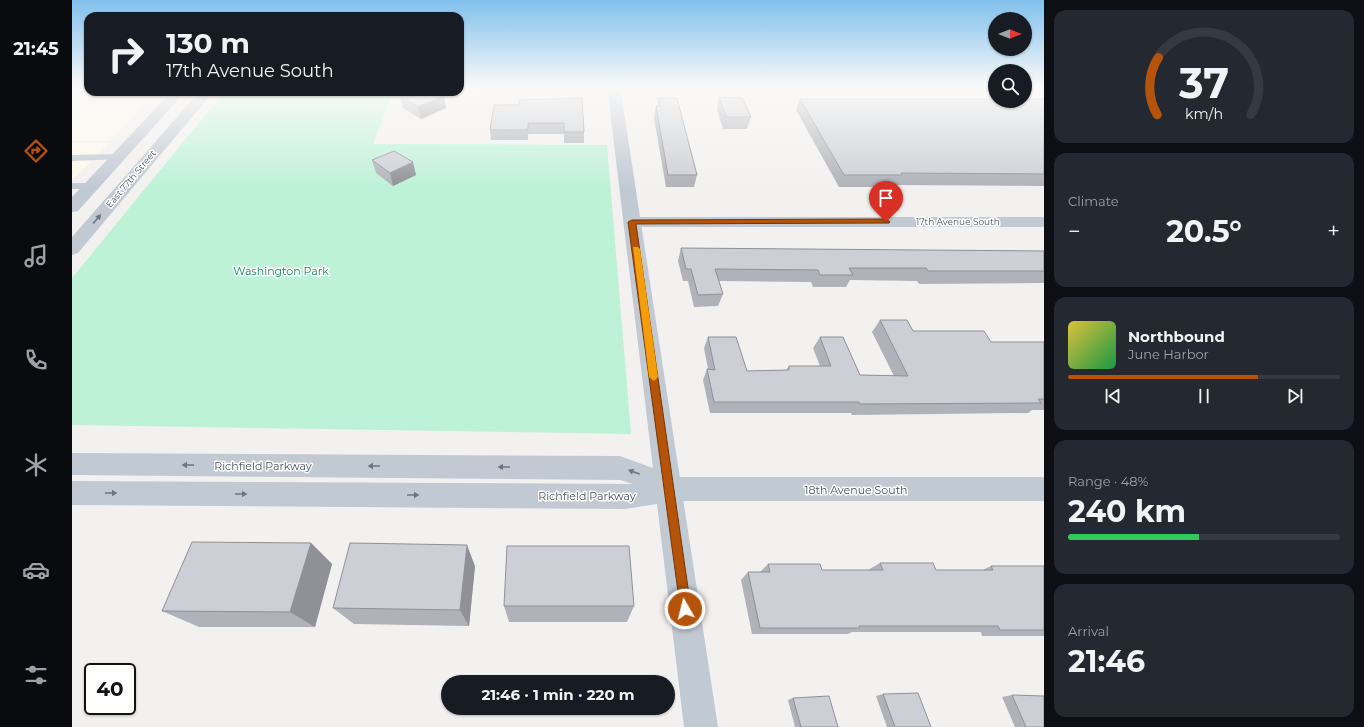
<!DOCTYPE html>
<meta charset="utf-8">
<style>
body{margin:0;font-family:Montserrat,sans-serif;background:#242831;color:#f1f3f6;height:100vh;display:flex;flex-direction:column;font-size:15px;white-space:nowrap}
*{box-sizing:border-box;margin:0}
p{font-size:13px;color:#9ea1a6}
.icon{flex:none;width:22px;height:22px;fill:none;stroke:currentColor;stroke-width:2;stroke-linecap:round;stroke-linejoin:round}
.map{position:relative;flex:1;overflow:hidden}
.details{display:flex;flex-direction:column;gap:10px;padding:10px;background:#0d0f14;width:320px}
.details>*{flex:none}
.banner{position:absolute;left:12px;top:12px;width:380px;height:84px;border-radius:12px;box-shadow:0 1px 3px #0004;background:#171b24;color:#f1f3f6;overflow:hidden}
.needle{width:26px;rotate:90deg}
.controls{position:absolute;left:916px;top:12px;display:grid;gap:8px}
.controls a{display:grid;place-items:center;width:44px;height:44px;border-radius:50%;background:#171b24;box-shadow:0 1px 3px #0004;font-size:20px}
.speed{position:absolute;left:12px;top:663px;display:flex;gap:8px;font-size:20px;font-weight:700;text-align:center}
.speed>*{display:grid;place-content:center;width:52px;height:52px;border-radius:50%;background:#171b24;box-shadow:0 1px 3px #0004;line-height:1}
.speed .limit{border:2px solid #111;border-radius:6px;background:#fff;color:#111}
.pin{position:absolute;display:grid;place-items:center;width:34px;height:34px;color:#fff;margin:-41px -17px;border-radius:50% 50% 50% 0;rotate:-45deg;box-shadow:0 0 4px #0007}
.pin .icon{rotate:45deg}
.me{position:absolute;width:44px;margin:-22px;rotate:352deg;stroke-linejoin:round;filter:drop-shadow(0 0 3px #0008)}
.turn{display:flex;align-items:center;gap:14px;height:84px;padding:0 16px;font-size:18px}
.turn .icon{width:52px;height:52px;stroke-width:2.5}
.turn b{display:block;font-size:28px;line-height:34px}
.big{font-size:30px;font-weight:700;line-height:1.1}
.details .tile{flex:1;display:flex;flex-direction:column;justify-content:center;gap:6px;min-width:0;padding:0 14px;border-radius:12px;background:#242831}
.details .dial{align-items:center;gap:0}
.dial svg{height:104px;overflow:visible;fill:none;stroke:#363941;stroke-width:7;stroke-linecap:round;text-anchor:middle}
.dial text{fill:#f1f3f6;stroke:none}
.song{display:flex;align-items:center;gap:12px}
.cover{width:48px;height:48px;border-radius:6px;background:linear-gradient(135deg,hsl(50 70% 55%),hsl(140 70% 35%))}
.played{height:4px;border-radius:2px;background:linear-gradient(90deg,#b45309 70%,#363941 70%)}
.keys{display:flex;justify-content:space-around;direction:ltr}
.heat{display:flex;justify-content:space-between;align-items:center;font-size:22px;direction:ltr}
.charge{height:6px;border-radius:3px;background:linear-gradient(90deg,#34c759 48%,#363941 0)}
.trip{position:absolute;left:369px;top:675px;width:234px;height:40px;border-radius:20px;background:#171b24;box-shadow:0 1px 3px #0004;font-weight:700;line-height:40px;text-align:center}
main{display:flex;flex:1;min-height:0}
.menu{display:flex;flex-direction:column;width:72px;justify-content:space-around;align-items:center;background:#090b0e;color:#9ea1a6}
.menu .icon{width:28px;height:28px}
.menu .on{color:#b45309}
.menu b{font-size:18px;color:#f1f3f6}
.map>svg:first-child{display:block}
.commercial{fill:#fdf9ea}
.green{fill:#bdf2d6}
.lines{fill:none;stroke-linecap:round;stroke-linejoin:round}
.service{fill:#c1c9d3;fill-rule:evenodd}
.minor{fill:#c1c9d3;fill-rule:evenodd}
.tertiary{fill:#c1c9d3;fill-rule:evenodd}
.wall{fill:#afb2b8}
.shaded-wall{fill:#8f9196}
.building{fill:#cccfd6;stroke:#8f9196}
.oneway{fill:#6c7682}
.route{fill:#b45309;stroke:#753606}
.slow{fill:#f59e0b}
.labels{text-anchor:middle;stroke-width:3;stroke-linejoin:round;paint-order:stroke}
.far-street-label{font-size:9px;fill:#47525f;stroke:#fff}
.park-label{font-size:11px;fill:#128657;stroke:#fff}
.street-label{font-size:11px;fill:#47525f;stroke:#fff}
</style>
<main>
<nav class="menu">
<b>21:45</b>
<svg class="icon on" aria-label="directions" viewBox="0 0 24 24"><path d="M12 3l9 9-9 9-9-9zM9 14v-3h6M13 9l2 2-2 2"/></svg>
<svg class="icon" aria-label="music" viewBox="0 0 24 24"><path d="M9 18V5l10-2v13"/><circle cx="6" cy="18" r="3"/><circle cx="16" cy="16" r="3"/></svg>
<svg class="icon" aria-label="phone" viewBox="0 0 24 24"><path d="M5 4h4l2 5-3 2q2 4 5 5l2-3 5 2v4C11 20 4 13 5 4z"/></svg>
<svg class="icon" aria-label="climate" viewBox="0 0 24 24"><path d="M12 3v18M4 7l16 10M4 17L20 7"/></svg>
<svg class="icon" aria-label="car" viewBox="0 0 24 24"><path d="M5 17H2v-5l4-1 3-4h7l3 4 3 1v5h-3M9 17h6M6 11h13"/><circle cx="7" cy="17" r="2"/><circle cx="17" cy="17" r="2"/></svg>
<svg class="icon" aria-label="filters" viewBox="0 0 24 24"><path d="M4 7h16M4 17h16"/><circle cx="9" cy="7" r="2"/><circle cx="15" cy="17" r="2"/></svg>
</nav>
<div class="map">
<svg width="972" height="727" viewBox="0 0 972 727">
<rect width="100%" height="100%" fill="#f3f1f0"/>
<g class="commercial">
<polygon points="0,86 16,86 16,92 86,92 37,141 0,141"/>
<polygon points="0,143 37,143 0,180"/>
</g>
<polygon class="green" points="152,92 321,92 301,144 535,145 559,434 0,425 0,278"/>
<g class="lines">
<g class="service">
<polygon points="46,154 49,155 49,159 0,161 0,155"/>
<polygon points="0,183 20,183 24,186 20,189 0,189"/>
</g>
<g class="minor">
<polygon points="407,86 923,86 923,91 413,91 408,90"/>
<rect x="953" y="86" width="19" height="5"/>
<polygon points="560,217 972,217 972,227 560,227 554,226 551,222 554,218"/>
<polygon points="597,477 972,477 972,501 597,501 588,498 584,489 588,480"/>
</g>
<g class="tertiary">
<polygon points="535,86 548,86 646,727 612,727 585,504 553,509 0,505 0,481 561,484 548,480 0,475 0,453 548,456 581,468"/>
<polygon points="99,92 113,92 6,211 0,212 0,197"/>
<polygon points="127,92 141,92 6,253 0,255 0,237"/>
</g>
</g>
<g class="wall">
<polygon points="328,96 372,96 374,108 349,119 331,108"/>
<polygon points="647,97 679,117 675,129 651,129 645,110"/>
<polygon points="587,98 625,175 622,187 594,187 582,118 584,106 585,106"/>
<polygon points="728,99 972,99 972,186 825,185 824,187 767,187 724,110"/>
<polygon points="447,100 512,132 512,143 492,143 492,134 456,134 456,140 419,140 418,130 447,105"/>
<polygon points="300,160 344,175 321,186 304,173"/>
<polygon points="609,248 972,251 972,283 847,284 845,281 778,280 774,287 741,287 739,282 647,281 651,294 646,306 622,307 616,281 611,281 606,261"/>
<polygon points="808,320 841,331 919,342 972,342 972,410 960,410 956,413 780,415 779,413 638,413 631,380 635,369 636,369 632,348 636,337 675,371 714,370 717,366 748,366 741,348 748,337 788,375 822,376 800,332"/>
<polygon points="239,543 260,564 243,627 127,627 90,611"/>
<polygon points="808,563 864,570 911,570 919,566 972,566 972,636 910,636 909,632 780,632 776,634 680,634 669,580 676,572 688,572 696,564 750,570 796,570"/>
<polygon points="403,566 397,626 282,624 261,608"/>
<polygon points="432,606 562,606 555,622 437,622"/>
<polygon points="811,694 859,727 815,727 804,696"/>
<polygon points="940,695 972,727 943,727 930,697"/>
<polygon points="721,698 766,727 723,727 716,700"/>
</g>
<g class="shaded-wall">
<polygon points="372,96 374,108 349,119 346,107"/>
<polygon points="341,162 344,175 321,186 318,173"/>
<polygon points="239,543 260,564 243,627 218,612"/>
<polygon points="395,545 403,566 397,626 388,610"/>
</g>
<g class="building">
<polygon points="330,92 365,92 372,96 346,107 328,96"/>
<polygon points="647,97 670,98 679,117 654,117"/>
<polygon points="510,98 512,132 492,132 492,123 456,123 456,130 418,130 422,105 447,105 447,100"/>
<polygon points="587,98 605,98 625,175 596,175 584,106 588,106"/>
<polygon points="728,99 923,99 923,101 953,101 953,99 972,99 972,174 829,173 830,175 772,175"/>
<polygon points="322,151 341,162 318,173 300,160"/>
<polygon points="609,248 972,251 972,271 856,271 854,268 777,268 781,275 748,275 746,270 643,269 651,294 626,295 619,269 614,269"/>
<polygon points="808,320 835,320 841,331 912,331 919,342 972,342 972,399 966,399 969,403 788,404 787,402 642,402 635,369 643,370 636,337 664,337 675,371 717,370 717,366 759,366 748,337 771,337 788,375 836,376"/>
<polygon points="120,542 239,543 218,612 90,611"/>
<polygon points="278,543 395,545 388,610 261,608"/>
<polygon points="435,546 557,546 562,606 432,606"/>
<polygon points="808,563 861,563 864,570 921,570 919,566 972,566 972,630 928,630 926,626 787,626 788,628 688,628 676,572 698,572 696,564 748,564 750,570 811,570"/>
<polygon points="846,693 859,727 823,727 811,694"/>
<polygon points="940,695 972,696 972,727 954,727"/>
<polygon points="757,696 766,727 729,727 721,698"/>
</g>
<defs><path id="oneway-solid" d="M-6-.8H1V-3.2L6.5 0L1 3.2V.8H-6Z"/></defs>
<g class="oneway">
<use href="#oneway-solid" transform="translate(25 219) rotate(-50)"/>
<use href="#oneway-solid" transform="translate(116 465) rotate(-180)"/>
<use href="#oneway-solid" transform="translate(302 466) rotate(-180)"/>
<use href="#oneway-solid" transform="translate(432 467) rotate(-180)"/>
<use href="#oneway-solid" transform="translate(562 472) rotate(-160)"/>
<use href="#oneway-solid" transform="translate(39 493)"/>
<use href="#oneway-solid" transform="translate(169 494)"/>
<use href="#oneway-solid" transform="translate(341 495)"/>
</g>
<linearGradient id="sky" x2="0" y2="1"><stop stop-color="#81c0ec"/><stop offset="0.46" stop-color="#faf9f8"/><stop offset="1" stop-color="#faf9f8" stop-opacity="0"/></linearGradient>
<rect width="972" height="188" fill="url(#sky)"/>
<polygon class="route" points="814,219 818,222 817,223 564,224 619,609 617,614 613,615 609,614 556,222 560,220"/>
<polygon class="slow" points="561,247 566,247 568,249 586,377 582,381 577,377"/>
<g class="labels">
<g class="far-street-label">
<text transform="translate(59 179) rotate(-50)" y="3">East 77th Street</text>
<text x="886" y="225">17th Avenue South</text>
</g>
<g class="park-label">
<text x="209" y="275">Washington Park</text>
</g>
<g class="street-label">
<text x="191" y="470">Richfield Parkway</text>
<text x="784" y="494">18th Avenue South</text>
<text x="515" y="500">Richfield Parkway</text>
</g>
</g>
</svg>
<div class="controls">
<a><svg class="needle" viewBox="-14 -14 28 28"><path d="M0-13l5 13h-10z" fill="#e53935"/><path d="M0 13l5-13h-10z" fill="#9ea1a6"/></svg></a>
<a><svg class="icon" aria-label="search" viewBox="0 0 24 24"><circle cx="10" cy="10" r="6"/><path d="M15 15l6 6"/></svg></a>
</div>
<div class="speed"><div class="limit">40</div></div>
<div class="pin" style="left:814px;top:222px;background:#d93025"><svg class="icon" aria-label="arrive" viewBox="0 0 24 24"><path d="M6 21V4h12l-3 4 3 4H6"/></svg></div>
<svg class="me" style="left:613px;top:609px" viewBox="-20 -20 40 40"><circle r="17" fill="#b45309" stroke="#fff" stroke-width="3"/><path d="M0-11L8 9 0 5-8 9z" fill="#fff"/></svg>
<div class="trip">21:46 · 1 min · 220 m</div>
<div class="banner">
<div class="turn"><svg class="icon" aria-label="right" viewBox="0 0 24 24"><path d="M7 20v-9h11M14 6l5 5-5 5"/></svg><div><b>130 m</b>17th Avenue South</div></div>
</div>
</div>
<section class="details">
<div class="tile dial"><svg viewBox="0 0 100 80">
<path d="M14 69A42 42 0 1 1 86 69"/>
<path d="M14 69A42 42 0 0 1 15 25" stroke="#b45309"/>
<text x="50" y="56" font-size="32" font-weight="700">37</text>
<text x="50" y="72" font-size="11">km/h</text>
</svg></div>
<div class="tile"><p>Climate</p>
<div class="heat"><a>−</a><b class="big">20.5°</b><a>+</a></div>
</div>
<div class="tile">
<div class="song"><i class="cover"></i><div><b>Northbound</b><p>June Harbor</p></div></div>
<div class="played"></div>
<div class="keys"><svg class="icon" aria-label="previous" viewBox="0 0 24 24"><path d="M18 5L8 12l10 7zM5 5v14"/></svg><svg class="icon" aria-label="pause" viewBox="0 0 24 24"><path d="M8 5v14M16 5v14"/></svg><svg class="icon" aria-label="next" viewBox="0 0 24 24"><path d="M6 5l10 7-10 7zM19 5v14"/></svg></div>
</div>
<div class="tile"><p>Range · 48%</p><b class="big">240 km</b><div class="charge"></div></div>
<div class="tile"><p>Arrival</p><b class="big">21:46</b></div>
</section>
</main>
